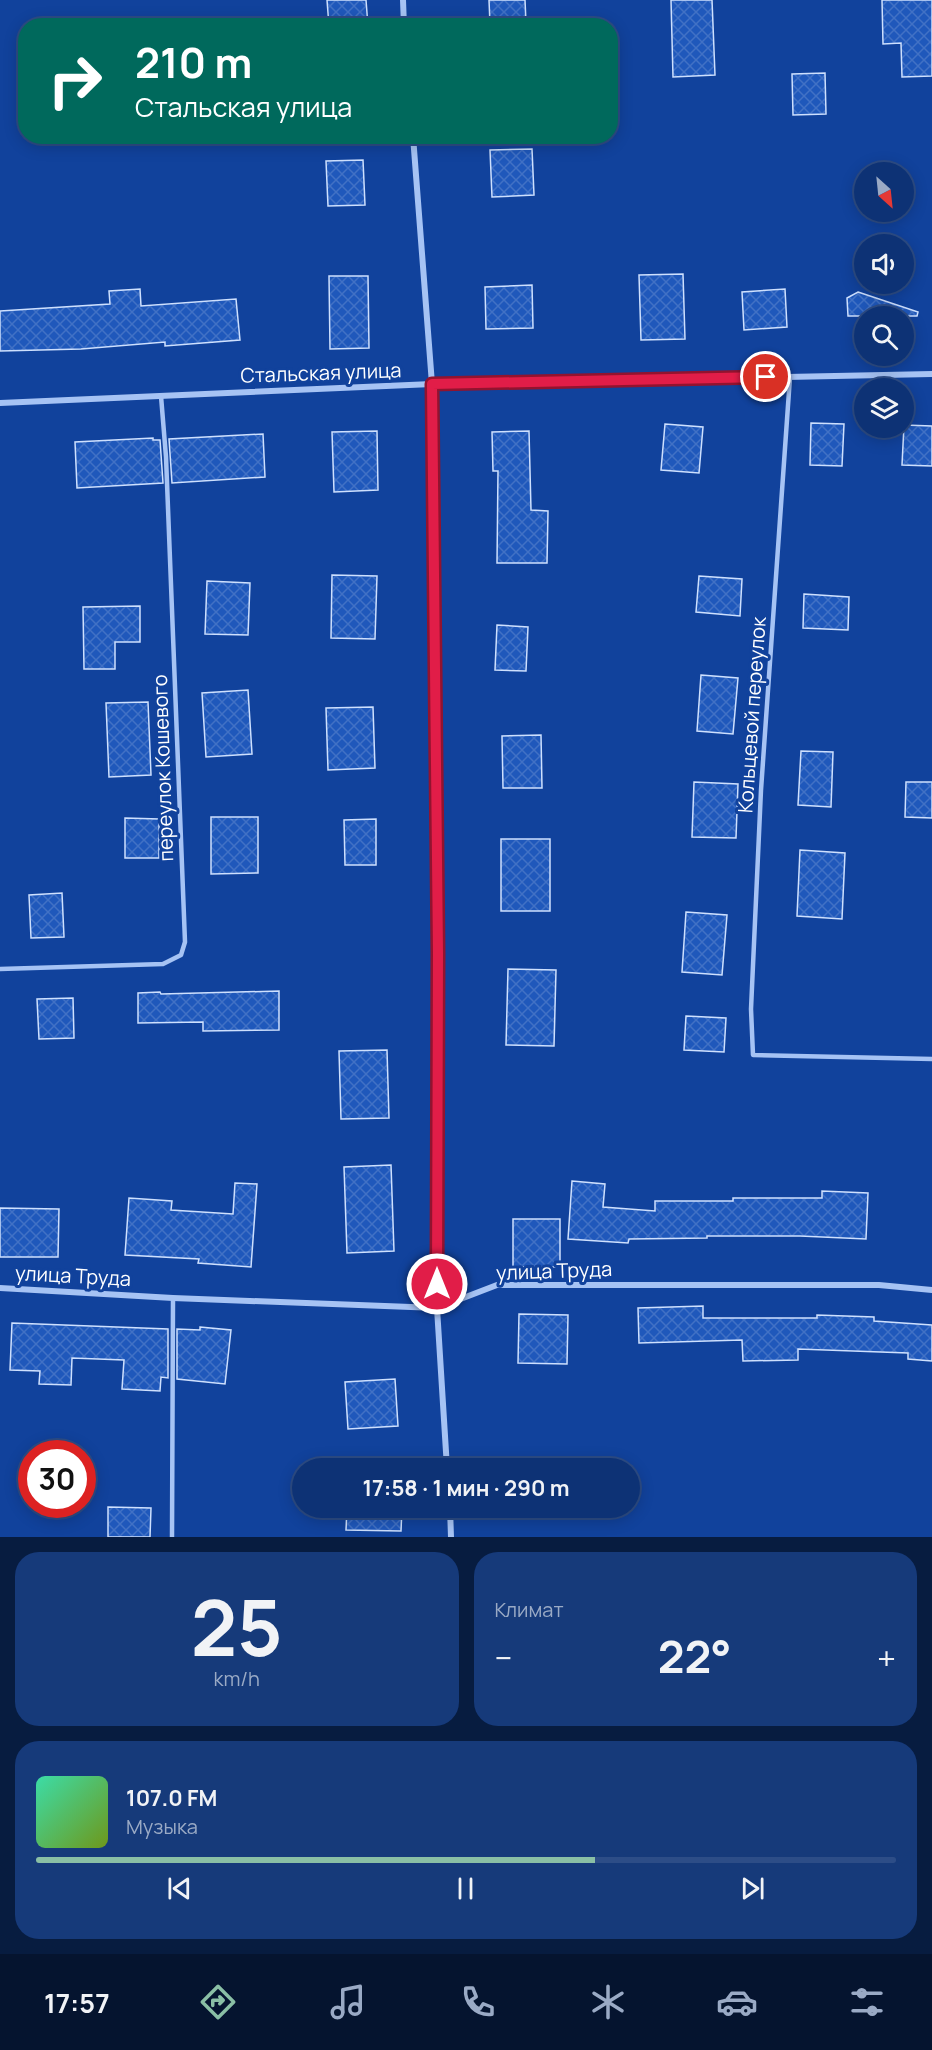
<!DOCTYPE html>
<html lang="ru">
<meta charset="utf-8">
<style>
body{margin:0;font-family:Manrope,sans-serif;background:#163a7a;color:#f1f3f6;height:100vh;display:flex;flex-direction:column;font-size:22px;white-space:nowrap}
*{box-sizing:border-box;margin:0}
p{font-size:20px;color:#9aaac5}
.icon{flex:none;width:33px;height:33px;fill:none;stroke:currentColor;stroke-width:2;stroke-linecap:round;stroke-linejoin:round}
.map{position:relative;height:1537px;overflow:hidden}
.sheet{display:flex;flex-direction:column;gap:15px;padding:15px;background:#071c40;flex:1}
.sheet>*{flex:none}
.guide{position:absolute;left:18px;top:18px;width:600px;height:126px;border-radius:24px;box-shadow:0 3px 15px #0003,0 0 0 2px #2d4d87;background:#00695c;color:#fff;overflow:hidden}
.needle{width:39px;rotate:153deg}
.buttons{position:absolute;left:854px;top:162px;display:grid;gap:12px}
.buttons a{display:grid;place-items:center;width:60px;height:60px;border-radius:50%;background:#0d3275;box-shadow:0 3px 15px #0003,0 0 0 2px #2d4d87;font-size:30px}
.speed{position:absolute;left:18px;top:1440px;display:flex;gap:12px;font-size:30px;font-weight:700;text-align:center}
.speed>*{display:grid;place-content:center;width:78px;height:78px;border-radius:50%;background:#0d3275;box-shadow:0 3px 15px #0003,0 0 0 2px #2d4d87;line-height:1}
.speed .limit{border:9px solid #d22;background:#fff;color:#111}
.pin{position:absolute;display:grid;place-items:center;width:51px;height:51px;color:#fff;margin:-26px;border:3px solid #fff;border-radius:50%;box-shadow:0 2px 6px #0007}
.me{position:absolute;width:66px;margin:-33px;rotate:0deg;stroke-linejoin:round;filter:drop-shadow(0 0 4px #0008)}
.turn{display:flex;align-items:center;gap:21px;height:126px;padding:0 18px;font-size:27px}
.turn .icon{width:78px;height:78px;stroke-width:2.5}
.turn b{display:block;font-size:42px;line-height:51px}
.big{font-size:45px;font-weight:700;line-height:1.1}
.sheet .widget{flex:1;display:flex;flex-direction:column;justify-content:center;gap:9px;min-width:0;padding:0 21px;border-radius:24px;background:#163a7a}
.sheet .dial{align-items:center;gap:0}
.dial b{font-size:78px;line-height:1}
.song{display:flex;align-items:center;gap:18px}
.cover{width:72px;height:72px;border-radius:9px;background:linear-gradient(135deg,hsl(160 70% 55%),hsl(80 70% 35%))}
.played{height:6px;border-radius:3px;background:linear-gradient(90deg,#8abfa5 65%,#2d4d87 65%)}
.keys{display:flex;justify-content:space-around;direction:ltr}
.heat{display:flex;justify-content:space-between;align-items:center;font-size:33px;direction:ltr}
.sheet .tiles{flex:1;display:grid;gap:15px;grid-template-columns:1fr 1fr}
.widget:last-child{grid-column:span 2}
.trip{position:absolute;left:292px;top:1458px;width:348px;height:60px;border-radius:30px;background:#0d3275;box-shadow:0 3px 15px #0003,0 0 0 2px #2d4d87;font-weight:700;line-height:60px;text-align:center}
.menu{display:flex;height:96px;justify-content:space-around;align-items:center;background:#05142f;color:#9aaac5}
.menu .icon{width:42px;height:42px}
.menu .current{color:#8abfa5}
.menu b{font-size:27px;color:#f1f3f6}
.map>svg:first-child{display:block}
.building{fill:url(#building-cross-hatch);stroke:#cee0fe;stroke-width:1.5}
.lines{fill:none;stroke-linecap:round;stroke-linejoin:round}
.lane{stroke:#a6c3f4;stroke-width:4.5}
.street{stroke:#a6c3f4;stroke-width:6}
.route-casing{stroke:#92132f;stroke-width:15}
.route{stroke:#e11d48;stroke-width:10}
.labels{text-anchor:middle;stroke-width:6;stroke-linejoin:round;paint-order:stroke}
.street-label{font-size:20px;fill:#fff;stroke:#11429c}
</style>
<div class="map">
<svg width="932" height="1537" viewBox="0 0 932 1537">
<defs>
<pattern id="building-cross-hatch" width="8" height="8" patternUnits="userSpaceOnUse" patternTransform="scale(1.5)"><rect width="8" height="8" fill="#1f58bb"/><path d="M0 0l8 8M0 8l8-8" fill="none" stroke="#4171c5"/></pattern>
</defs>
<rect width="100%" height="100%" fill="#11429c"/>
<g class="building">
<polygon points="327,0 366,0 368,26 329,26"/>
<polygon points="489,0 525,0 526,23 490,24"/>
<polygon points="671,0 712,0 715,75 673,77"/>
<polygon points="882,0 932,0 932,76 902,77 901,43 883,44"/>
<polygon points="825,73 826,114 793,115 792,74"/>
<polygon points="532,149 534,195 492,197 490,150"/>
<polygon points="363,160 365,205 328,206 326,161"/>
<polygon points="683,274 685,339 641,340 639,275"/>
<polygon points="329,276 368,276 369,348 330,349"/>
<polygon points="532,285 533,328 486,329 485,287"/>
<polygon points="140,289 141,306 236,299 240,340 165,346 165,342 81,349 0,351 0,311 110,304 109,291"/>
<polygon points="785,289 787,327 744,330 742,292"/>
<polygon points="858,292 918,312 917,316 848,316 847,298"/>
<polygon points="811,423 844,424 842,466 810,465"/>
<polygon points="665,424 703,427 699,473 661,470"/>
<polygon points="904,425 932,426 932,466 902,465"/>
<polygon points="377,431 378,490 334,492 332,432"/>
<polygon points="529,431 531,510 548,511 547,563 497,563 498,471 493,471 492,432"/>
<polygon points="263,434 265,477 172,483 169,439"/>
<polygon points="153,438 153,440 160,440 163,483 77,488 75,442"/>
<polygon points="332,575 377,576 375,639 331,638"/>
<polygon points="699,576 742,579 740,616 696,612"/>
<polygon points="207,581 250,583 248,635 205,634"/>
<polygon points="804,594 849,597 848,630 803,628"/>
<polygon points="140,606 140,642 115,642 115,669 84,669 83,607"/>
<polygon points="497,625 528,627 526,671 495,670"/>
<polygon points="701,675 738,678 733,734 697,731"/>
<polygon points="248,690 252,754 206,757 202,693"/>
<polygon points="148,702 151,775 109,777 106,703"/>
<polygon points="373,707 375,768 328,770 326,708"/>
<polygon points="541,735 542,788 503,788 502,736"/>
<polygon points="801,751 833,752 831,807 798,805"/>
<polygon points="694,782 738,784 736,838 692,837"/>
<polygon points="906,782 932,782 932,818 905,817"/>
<polygon points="211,817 258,817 258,873 211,874"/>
<polygon points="125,818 159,819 159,858 125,858"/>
<polygon points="376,819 376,865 345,865 344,820"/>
<rect x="501" y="839" width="49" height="72"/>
<polygon points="800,850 845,853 842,919 797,916"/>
<polygon points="62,893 64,937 31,938 29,895"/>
<polygon points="686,912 727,915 722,975 682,972"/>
<polygon points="508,969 556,970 554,1046 506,1045"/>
<polygon points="279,991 279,1030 203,1031 203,1022 138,1023 138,993 160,992 161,994"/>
<polygon points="73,998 74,1038 39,1039 37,999"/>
<polygon points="686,1016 726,1018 724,1052 684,1050"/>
<polygon points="387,1050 389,1118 341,1119 339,1051"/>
<polygon points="391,1165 394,1251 347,1253 344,1167"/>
<polygon points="572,1181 605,1184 603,1207 655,1211 655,1201 733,1201 733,1198 822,1198 822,1191 868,1193 866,1239 800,1236 707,1236 707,1238 629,1239 628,1243 568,1239"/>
<polygon points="235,1183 257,1184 251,1267 198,1263 199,1259 125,1255 129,1198 172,1201 171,1210 233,1214"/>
<polygon points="0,1208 59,1209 58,1257 0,1257"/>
<rect x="513" y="1219" width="47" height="48"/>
<polygon points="703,1306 703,1318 817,1318 817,1315 874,1317 874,1321 932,1325 932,1361 908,1359 908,1353 798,1349 798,1360 743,1361 742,1340 639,1343 638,1308"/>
<polygon points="519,1314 568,1315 567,1364 518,1363"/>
<polygon points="12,1323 168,1329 168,1378 161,1377 160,1391 122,1389 124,1360 72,1358 71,1385 39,1384 40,1371 10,1370"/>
<polygon points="200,1327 231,1330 225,1384 177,1379 177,1329 200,1330"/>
<polygon points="395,1379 398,1426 348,1429 345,1382"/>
<polygon points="108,1507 151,1508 150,1537 108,1537"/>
<polygon points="347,1508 402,1508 401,1531 346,1530"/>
</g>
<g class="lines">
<g class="lane">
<polyline points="790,377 761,790 751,1009 753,1055 932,1059"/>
<polyline points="0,969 163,964 181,955 185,942 166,457 161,396"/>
<polyline points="172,1537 173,1298"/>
</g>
<g class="street">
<polyline points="403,0 404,26"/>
<polyline points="413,136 432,384 438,953 437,1308 447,1468"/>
<polyline points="0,403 432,384 932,374"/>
<polyline points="0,1288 173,1298 437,1308 497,1285 879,1285 932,1290"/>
<polyline points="450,1508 451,1537"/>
</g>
</g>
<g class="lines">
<g class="route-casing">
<polyline id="route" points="437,1284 438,953 432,384 766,377"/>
</g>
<use href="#route" class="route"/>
</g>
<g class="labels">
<g class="street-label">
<text transform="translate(321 373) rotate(-2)" y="7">Стальская улица</text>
<text transform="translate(752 715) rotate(-86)" y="7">Кольцевой переулок</text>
<text transform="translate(163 768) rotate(-92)" y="7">переулок Кошевого</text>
<text transform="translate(554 1271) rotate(-2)" y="7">улица Труда</text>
<text transform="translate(73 1276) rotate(3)" y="7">улица Труда</text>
</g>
</g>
</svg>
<div class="buttons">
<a><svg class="needle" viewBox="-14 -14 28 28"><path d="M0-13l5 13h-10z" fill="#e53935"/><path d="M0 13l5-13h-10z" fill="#9aaac5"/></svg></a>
<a><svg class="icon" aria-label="sound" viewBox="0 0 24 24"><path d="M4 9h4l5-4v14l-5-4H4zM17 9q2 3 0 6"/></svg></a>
<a><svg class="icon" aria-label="search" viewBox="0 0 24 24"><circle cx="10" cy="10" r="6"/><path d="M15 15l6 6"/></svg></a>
<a><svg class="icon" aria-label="layers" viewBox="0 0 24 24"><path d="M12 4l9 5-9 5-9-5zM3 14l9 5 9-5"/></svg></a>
</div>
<div class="speed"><div class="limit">30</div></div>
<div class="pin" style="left:766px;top:377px;background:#d93025"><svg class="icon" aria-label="arrive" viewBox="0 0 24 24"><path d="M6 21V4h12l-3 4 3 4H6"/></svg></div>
<svg class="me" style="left:437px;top:1284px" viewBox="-20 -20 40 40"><circle r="17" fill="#e11d48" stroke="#fff" stroke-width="3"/><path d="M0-11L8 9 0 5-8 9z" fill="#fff"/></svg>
<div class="trip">17:58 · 1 мин · 290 m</div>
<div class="guide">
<div class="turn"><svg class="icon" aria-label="right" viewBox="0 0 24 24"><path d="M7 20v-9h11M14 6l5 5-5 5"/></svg><div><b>210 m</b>Стальская улица</div></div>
</div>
</div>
<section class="sheet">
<div class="tiles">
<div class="widget dial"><b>25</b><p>km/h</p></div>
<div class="widget"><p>Климат</p>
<div class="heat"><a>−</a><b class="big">22°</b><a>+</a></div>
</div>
<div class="widget">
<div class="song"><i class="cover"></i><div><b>107.0 FM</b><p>Музыка</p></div></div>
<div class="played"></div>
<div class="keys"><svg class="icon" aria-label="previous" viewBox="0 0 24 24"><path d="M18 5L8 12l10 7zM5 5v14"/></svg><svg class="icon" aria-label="pause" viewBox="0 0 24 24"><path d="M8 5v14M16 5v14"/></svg><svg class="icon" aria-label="next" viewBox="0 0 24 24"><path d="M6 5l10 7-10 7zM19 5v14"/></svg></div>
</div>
</div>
</section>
<nav class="menu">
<b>17:57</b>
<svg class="icon current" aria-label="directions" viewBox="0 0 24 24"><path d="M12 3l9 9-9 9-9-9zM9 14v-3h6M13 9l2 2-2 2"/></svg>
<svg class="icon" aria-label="music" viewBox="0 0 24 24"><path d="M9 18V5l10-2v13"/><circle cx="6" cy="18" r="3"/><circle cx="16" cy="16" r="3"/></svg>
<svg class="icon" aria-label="phone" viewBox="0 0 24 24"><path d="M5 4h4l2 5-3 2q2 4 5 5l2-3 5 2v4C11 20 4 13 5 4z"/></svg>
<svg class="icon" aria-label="climate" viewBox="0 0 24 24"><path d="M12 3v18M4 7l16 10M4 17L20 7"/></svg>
<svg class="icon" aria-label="car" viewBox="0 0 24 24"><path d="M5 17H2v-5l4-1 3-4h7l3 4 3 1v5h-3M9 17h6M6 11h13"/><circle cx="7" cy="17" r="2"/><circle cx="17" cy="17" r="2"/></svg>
<svg class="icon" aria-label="filters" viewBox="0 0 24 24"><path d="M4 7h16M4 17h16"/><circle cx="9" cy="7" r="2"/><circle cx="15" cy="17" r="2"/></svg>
</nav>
